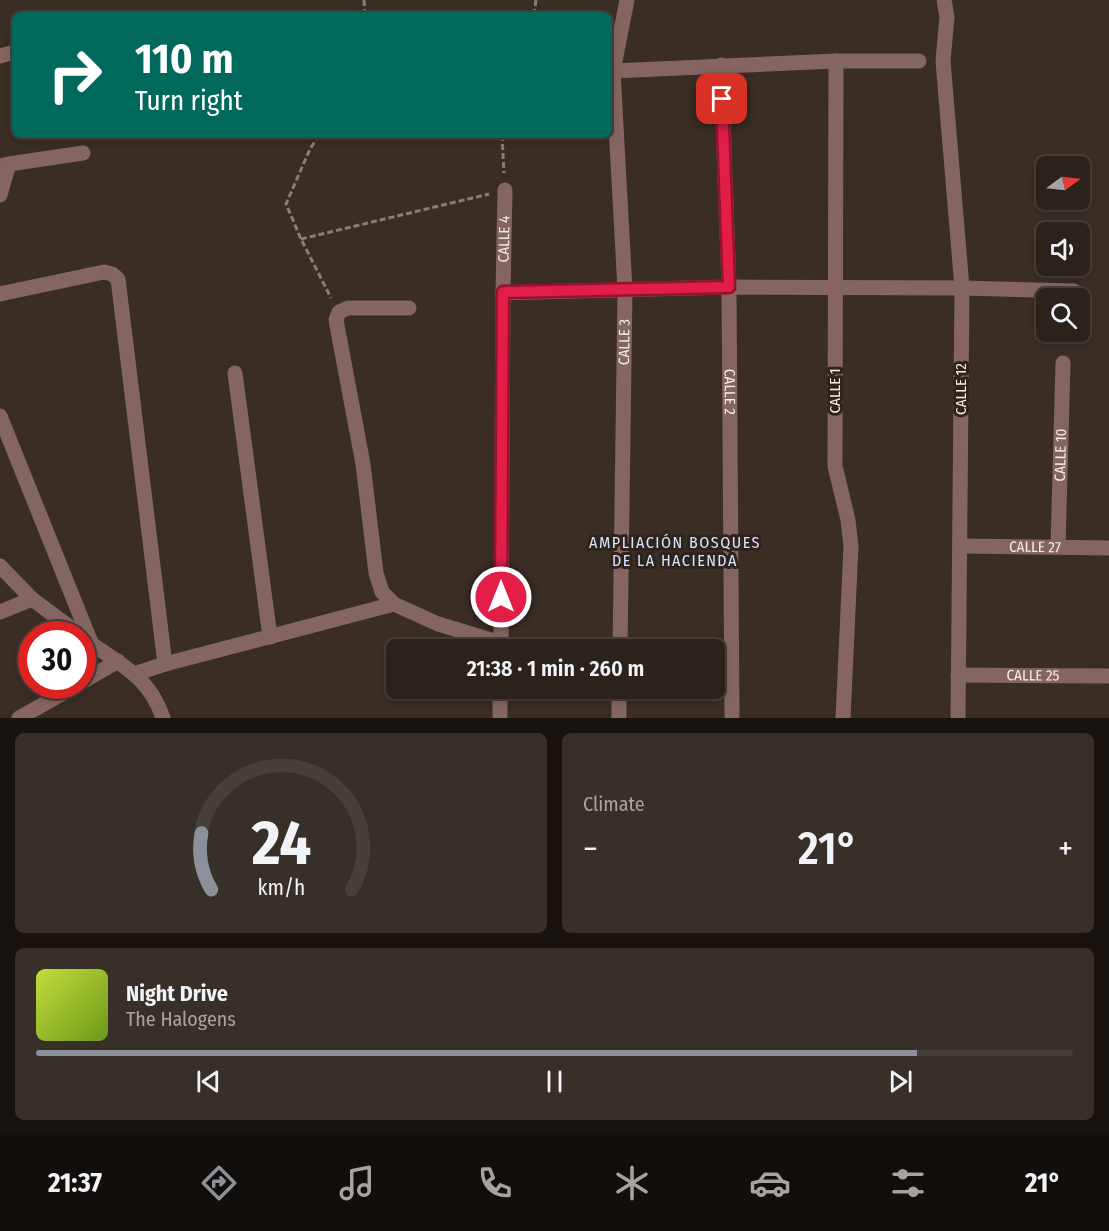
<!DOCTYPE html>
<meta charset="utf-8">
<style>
body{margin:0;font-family:"Fira Sans Condensed",sans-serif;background:#372f28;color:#f1f3f6;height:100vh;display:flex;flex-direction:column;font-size:22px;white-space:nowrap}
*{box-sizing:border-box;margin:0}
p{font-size:20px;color:#a6a4a3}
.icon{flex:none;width:33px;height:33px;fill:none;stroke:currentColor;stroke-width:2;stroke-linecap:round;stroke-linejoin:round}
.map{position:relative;height:718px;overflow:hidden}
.drawer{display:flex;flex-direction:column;gap:15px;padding:15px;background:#18130f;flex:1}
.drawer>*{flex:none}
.top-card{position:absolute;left:12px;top:12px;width:600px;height:126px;border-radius:9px;box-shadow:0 3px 9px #0003,0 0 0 2px #473f3a;background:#00695c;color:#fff;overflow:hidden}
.needle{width:39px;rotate:75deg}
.controls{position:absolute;left:1036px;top:156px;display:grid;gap:12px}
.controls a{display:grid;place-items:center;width:54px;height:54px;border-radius:9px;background:#2b221b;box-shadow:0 3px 9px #0003,0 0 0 2px #473f3a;font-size:30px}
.speed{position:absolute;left:18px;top:621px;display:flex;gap:12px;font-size:30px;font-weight:700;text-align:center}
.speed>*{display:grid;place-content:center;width:78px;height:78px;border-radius:50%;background:#2b221b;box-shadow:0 3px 9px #0003,0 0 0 2px #473f3a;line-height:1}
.speed .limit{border:9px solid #d22;background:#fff;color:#111}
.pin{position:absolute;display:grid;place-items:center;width:51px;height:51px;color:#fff;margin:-26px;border-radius:12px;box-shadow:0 3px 9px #0006}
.me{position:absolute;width:66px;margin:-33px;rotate:0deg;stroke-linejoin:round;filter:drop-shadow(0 0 4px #0008)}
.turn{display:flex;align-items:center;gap:21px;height:126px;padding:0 24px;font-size:27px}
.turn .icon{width:78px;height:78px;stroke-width:2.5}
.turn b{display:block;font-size:42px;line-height:51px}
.big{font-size:45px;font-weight:600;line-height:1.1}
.drawer .card{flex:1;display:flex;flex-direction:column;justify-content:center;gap:9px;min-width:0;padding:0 21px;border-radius:9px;background:#372f28}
.drawer .dial{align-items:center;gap:0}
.dial svg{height:156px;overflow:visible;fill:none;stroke:#473f3a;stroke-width:7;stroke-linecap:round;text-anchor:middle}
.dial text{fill:#f1f3f6;stroke:none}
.song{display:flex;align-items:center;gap:18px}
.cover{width:72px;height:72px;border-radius:9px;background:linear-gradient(135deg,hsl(70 70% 55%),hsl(80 70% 35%))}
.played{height:6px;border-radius:3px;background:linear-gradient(90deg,#8c9099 85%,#473f3a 85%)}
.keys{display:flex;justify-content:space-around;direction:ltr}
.heat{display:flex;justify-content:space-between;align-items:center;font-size:33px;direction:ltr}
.drawer .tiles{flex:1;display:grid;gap:15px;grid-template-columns:1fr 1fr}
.card:last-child{grid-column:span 2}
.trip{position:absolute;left:386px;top:639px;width:339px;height:60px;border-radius:9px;background:#2b221b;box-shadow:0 3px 9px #0003,0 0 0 2px #473f3a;font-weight:600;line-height:60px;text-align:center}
.menu{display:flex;height:96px;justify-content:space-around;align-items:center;background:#110e0b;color:#a6a4a3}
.menu .icon{width:42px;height:42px}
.menu .selected{color:#8c9099}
.menu b{font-size:27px;color:#f1f3f6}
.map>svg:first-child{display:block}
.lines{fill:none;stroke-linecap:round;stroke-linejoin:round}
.path{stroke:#897e77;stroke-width:3;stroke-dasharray:6 3;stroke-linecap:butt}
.minor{stroke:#856562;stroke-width:15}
.route-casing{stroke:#92132f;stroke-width:15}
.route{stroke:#e11d48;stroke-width:10}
.labels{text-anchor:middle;stroke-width:6;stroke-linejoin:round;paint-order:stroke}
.street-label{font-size:15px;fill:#f6ede8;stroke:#2f231b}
.neighbourhood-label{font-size:16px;letter-spacing:1.5px;fill:#d6e2fe;stroke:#2f231b}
</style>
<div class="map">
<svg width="1109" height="718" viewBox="0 0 1109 718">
<rect width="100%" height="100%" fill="#392d24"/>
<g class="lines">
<g class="path">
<polyline points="364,0 365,15"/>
<polyline points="534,15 536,0"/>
<polyline points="319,135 310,149 286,204 301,239 331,298"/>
<polyline points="502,135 504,173"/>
<polyline points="301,239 489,194"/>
</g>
<g class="minor">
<polyline points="944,0 947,17 943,61 962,288 958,718"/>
<polyline points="0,56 15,52"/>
<polyline points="836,61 835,466 848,520 851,546 843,718"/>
<path id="s1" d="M 721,65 L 729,287 L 732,718"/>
<polyline points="613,71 836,61 919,61"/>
<polyline points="0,166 9,164 83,153"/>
<polyline points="0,195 9,164"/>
<polyline points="503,293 729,287 962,288 1074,291"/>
<polyline points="0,294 104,272 112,274 118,279 165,664"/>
<polyline points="409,308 348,308 339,312 336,320 363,464 376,573 382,592 394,604 438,624 501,643"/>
<polyline points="235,373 270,637"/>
<polyline points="0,416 92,645"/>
<path id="s2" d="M 960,546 L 1109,548"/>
<path id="s3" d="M 1058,547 L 1063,363"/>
<polyline points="0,566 32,599 79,634"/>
<polyline points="0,612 32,599"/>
<path d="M 85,639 C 118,664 149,675 163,718"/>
<path id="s4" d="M 501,650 L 503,293 L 505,190"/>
<path id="s5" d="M 620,650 L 625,289 L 613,71 L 627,0"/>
<polyline points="134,674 165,664 394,604"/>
<path id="s6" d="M 958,675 L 1109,676"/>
<polyline points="82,682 118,661"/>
<polyline points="19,718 76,686"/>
<polyline points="500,718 500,688"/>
<polyline points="619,718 619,688"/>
</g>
</g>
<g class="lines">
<g class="route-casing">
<polyline id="route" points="501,597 503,292 729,287 722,99"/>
</g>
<use href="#route" class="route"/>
</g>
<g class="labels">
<g class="street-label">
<text dy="5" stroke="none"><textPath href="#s4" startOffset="411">CALLE 4</textPath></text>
<text dy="5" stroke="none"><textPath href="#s5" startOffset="308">CALLE 3</textPath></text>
<text transform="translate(961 389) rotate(-90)" y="5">CALLE 12</text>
<text transform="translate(835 391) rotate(-90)" y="5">CALLE 1</text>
<text dy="5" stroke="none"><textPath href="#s1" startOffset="327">CALLE 2</textPath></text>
<text dy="5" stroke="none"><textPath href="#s3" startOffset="92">CALLE 10</textPath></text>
<text dy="5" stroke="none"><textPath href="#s2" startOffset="75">CALLE 27</textPath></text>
<text dy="5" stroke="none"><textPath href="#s6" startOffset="75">CALLE 25</textPath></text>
</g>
<g class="neighbourhood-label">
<text x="675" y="548">AMPLIACIÓN BOSQUES<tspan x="675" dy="18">DE LA HACIENDA</tspan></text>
</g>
</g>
</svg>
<div class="controls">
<a><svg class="needle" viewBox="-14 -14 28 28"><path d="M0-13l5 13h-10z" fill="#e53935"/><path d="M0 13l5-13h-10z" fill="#a6a4a3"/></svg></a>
<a><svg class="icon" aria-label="sound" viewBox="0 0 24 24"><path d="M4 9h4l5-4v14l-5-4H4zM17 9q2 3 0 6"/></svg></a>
<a><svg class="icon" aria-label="search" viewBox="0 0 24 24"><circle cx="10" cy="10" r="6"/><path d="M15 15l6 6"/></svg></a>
</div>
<div class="speed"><div class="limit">30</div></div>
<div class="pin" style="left:722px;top:99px;background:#d93025"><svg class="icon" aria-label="arrive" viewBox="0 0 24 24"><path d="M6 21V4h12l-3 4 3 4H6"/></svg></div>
<svg class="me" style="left:501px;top:597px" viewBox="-20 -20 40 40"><circle r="17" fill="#e11d48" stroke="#fff" stroke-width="3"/><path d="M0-11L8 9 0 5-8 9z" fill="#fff"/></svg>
<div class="trip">21:38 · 1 min · 260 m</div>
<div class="top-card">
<div class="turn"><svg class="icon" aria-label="right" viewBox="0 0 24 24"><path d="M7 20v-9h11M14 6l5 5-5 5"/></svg><div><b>110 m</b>Turn right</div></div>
</div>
</div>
<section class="drawer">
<div class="tiles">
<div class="card dial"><svg viewBox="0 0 100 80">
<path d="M14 69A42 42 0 1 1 86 69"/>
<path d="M14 69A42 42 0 0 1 9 40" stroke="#8c9099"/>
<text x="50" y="56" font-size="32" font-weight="700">24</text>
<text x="50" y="72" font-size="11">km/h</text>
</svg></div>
<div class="card"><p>Climate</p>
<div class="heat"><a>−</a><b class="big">21°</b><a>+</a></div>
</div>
<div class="card">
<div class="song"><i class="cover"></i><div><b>Night Drive</b><p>The Halogens</p></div></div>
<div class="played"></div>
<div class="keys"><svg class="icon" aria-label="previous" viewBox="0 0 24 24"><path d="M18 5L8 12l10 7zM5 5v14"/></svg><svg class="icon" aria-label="pause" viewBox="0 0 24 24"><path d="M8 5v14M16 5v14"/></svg><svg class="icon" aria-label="next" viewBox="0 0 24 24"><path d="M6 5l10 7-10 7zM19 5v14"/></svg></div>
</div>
</div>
</section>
<nav class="menu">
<b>21:37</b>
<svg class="icon selected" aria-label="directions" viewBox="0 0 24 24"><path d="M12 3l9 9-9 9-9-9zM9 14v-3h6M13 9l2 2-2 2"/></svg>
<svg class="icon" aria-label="music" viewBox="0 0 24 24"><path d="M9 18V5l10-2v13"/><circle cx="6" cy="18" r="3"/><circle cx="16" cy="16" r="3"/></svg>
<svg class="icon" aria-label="phone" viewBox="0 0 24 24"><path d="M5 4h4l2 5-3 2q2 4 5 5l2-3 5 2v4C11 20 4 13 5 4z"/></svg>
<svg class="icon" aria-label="climate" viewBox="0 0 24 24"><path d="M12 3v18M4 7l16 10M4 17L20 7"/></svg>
<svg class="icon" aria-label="car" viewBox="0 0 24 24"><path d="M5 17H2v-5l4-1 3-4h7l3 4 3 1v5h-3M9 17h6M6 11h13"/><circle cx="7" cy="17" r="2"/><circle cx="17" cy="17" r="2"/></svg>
<svg class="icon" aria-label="filters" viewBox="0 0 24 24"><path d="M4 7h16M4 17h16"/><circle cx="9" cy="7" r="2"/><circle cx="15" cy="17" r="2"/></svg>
<b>21°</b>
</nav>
